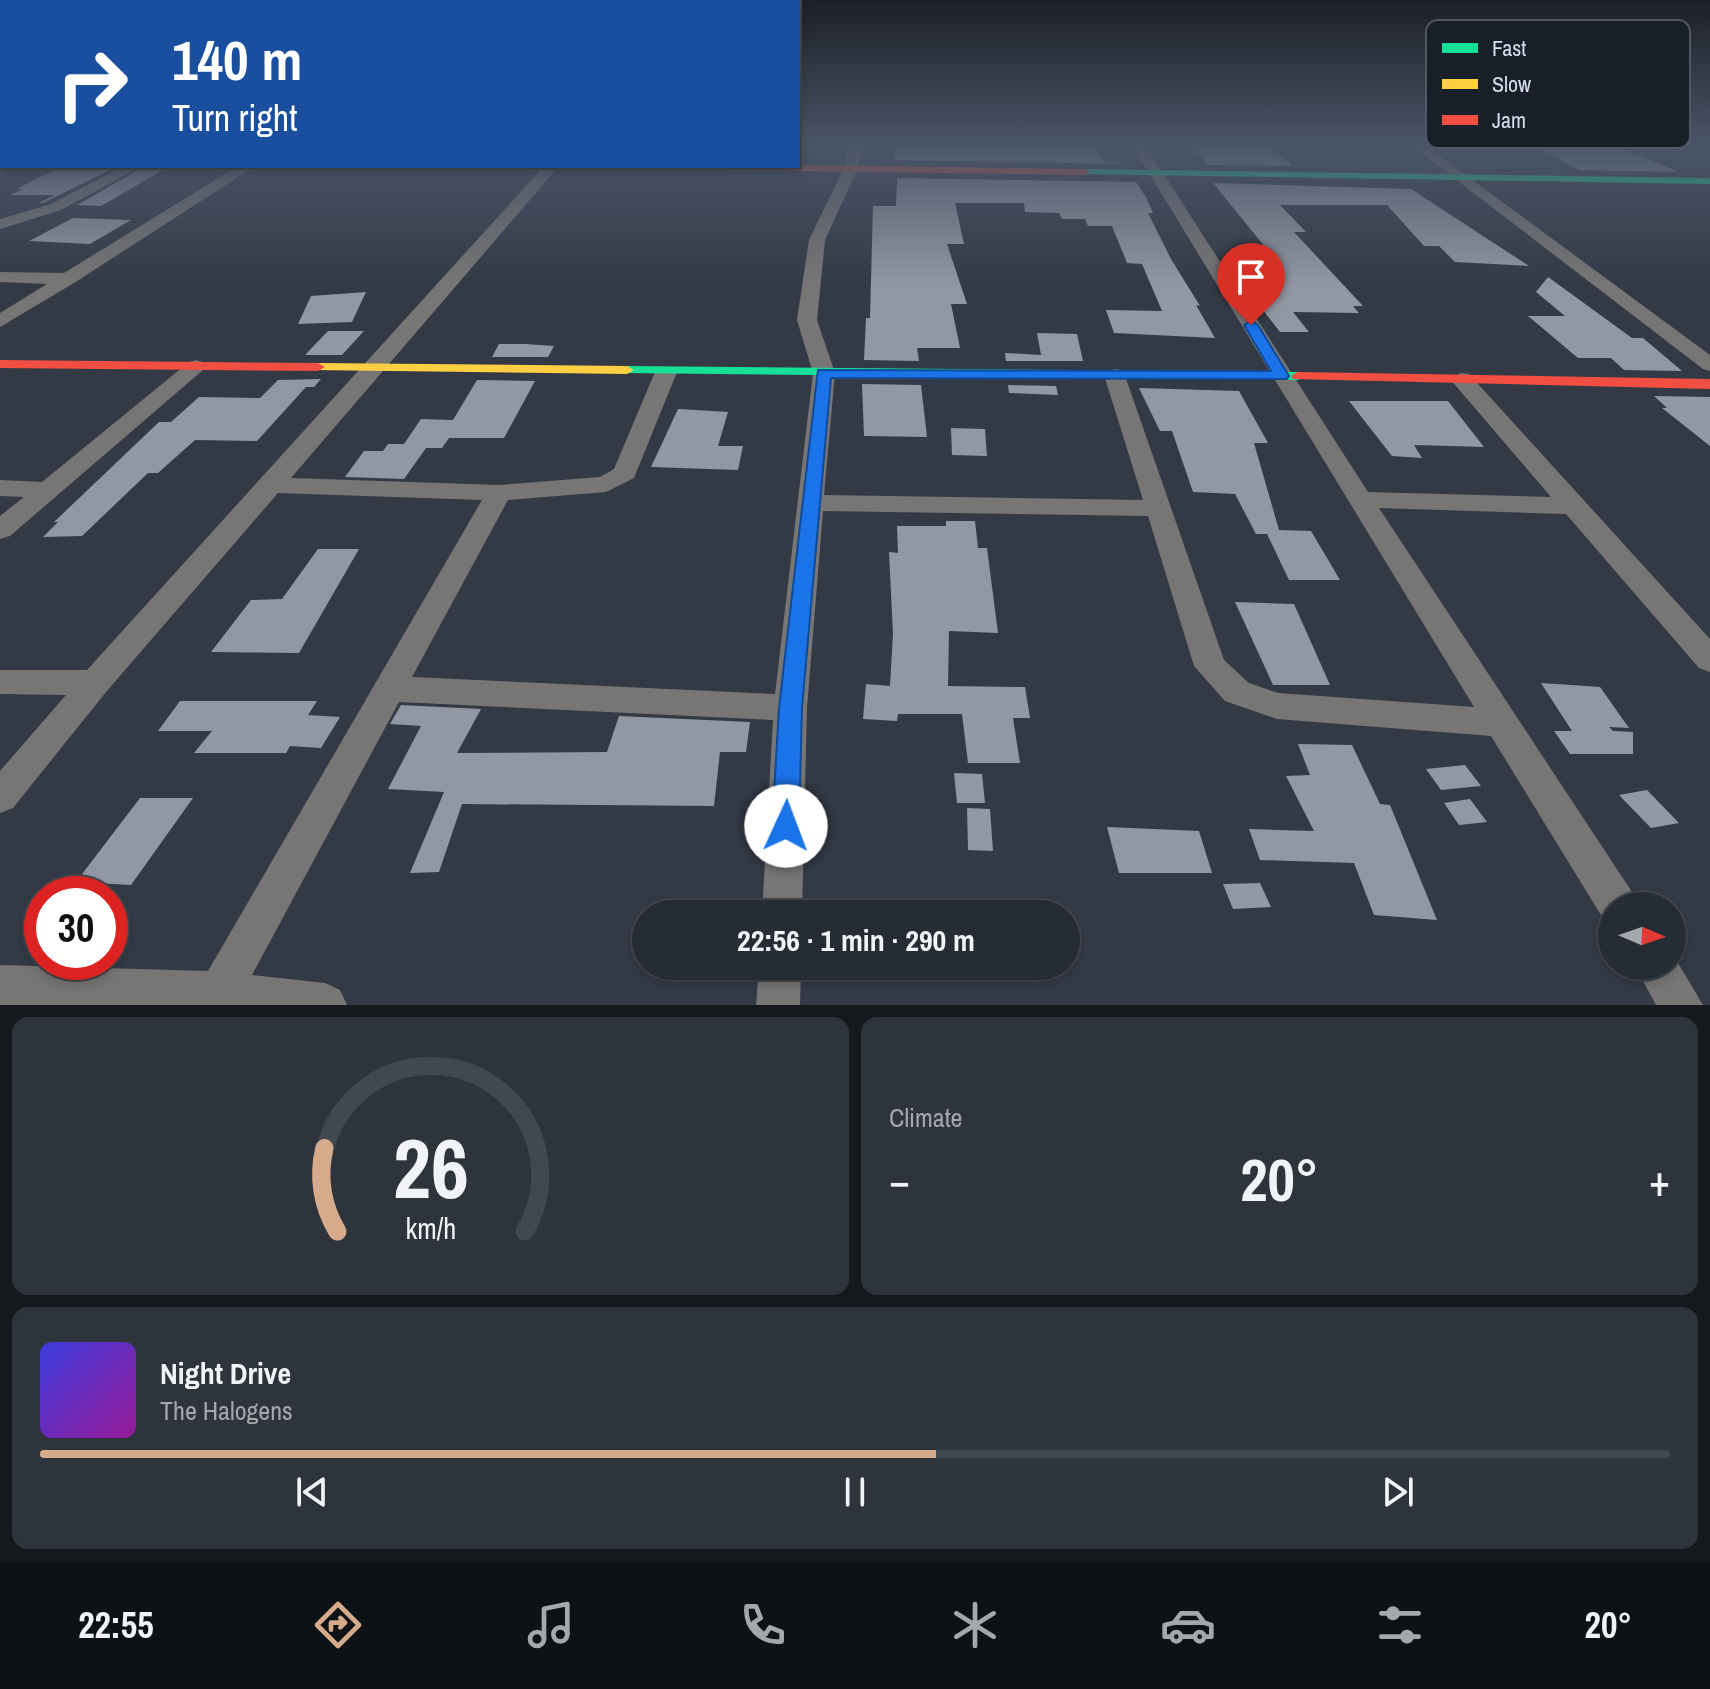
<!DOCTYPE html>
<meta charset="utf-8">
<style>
body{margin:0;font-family:"Archivo Narrow",sans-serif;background:#2e343c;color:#f1f3f6;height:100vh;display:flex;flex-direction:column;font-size:30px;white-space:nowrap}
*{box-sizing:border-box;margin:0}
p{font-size:26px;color:#a4a7ac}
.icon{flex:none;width:44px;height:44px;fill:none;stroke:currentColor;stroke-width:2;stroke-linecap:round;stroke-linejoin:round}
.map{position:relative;height:1005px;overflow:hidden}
.drawer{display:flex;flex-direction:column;gap:12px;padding:12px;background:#15181d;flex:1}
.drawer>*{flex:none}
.top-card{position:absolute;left:0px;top:0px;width:800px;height:168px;box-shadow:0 4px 12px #0003,0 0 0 2px #42484f;background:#1a4fa0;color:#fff;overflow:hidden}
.needle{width:52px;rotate:92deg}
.tools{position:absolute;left:1598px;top:892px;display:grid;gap:16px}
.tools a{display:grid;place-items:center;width:88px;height:88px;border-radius:50%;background:#262c34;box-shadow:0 4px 12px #0003,0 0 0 2px #42484f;font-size:40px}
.speed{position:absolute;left:24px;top:876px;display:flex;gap:16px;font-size:40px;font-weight:700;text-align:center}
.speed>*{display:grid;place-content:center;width:104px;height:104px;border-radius:50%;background:#262c34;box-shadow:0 4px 12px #0003,0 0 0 2px #42484f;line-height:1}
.speed .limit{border:12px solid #d22;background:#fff;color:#111}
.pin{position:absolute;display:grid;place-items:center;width:68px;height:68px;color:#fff;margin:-82px -34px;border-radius:50% 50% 50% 0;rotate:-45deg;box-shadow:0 0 8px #0007}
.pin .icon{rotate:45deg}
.me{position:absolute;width:88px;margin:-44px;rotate:2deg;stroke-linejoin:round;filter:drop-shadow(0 0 6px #0008)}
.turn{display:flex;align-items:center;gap:28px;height:168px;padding:0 40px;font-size:36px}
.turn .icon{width:104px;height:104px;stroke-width:2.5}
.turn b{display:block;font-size:56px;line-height:68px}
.big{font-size:60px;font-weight:800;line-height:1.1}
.drawer .card{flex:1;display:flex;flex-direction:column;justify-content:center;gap:12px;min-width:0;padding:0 28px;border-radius:16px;background:#2e343c}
.drawer .dial{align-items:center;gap:0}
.dial svg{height:208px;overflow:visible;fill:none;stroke:#42484f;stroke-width:7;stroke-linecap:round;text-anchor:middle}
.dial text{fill:#f1f3f6;stroke:none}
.song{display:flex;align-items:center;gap:24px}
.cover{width:96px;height:96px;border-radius:12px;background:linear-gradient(135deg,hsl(240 70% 55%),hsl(300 70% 35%))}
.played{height:8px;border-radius:4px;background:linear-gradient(90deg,#d6ab8b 55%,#42484f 55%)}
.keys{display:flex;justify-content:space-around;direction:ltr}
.heat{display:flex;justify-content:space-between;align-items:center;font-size:44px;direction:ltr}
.drawer .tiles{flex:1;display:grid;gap:12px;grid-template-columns:1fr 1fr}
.card:last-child{grid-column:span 2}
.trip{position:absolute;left:632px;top:900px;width:448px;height:80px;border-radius:40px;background:#262c34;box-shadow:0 4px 12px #0003,0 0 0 2px #42484f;font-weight:800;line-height:80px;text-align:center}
.dock{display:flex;height:128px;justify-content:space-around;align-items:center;background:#0f1215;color:#a4a7ac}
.dock .icon{width:56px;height:56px}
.dock .active{color:#d6ab8b}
.dock b{font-size:36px;color:#f1f3f6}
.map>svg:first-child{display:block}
.building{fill:#9298a3}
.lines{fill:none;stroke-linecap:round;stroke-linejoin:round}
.street{fill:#787675;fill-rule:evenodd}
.fast{fill:#16e098;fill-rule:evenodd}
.slow{fill:#ffcf43;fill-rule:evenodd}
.jam{fill:#f24e42;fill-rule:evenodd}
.route{fill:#1a73e8;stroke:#114b97;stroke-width:2}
.key{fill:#191f29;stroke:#515863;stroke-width:2}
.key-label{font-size:22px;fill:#d5ddeb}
</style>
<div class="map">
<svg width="1710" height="1005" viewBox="0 0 1710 1005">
<rect width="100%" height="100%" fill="#333a46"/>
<g class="building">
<polygon points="965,145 1095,148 1104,161 1124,164 895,160 895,150 965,148"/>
<polygon points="1192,145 1270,146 1292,166 1207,165"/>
<polygon points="1616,146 1679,172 1579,170 1537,147"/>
<polygon points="63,166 118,166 43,203 39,203 55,195 10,195 23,189 16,189"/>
<polygon points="145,166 170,166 101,206 77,205"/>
<polygon points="897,178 1136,182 1147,199 1153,213 1148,213 1171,259 1200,306 1196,305 1215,338 1114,333 1106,310 1162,311 1142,264 1127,263 1112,226 1088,226 1085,219 1062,219 1059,213 1025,212 1024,203 955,203 964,244 947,244 967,304 951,304 960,348 917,348 919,361 864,360 866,318 870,318 873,206 896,206"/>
<polygon points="1213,183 1411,189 1529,266 1455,262 1439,246 1424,246 1387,205 1280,205 1306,232 1294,232 1363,306 1353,306 1359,313 1293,312 1309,332 1280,332 1253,297 1274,298 1235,247 1265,247"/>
<polygon points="73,218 131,220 90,244 29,241"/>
<polygon points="1548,277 1632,338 1643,338 1682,371 1624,370 1611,358 1578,358 1528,316 1565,316 1536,292"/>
<polygon points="366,292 352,322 298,324 311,296"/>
<polygon points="328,331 364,331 342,355 305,355"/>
<polygon points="1037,333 1077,334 1083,361 1006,361 1005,353 1041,355"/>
<polygon points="499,344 525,344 554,346 548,357 492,357"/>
<polygon points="321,379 314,387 306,387 257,441 195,440 158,473 148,473 82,536 43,537 58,522 54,522 159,422 171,422 199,397 260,398 278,380"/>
<polygon points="477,380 535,381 504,438 449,438 442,448 426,448 404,479 345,477 364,451 383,451 388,444 404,444 421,419 453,420"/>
<polygon points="862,384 921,385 927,437 864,436"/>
<polygon points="1008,385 1056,386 1058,395 1009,393"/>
<polygon points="1139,388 1239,391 1268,443 1254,443 1279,530 1311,531 1340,580 1289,580 1267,534 1256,534 1235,494 1193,492 1172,431 1160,431"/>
<polygon points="1654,396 1710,397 1710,446 1662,408 1667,408"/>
<polygon points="1349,401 1448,401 1484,447 1414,445 1422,458 1392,456"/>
<polygon points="678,409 728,412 718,446 743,446 738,470 651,467"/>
<polygon points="951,428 985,429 987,456 952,455"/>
<polygon points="946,521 975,521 978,548 987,548 998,633 949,631 948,686 1025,687 1030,718 1013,718 1020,763 968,763 962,714 898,714 897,721 863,719 866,684 890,686 893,634 889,552 898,553 897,526 946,526"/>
<polygon points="318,549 359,549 299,653 211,652 251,600 282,599"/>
<polygon points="1235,602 1294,604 1330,685 1273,685"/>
<polygon points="1541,683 1600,687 1629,728 1609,727 1613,731 1633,732 1633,754 1570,754 1554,731 1572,731"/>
<polygon points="180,701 317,701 308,715 340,717 321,748 290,746 286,753 194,753 212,731 158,731"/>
<polygon points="401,705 481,709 457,753 607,752 619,716 750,722 746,752 720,752 714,806 462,804 439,872 410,873 444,792 388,789 421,726 390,724"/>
<polygon points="1298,744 1352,745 1380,804 1390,805 1437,920 1374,915 1354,863 1260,860 1249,829 1314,831 1286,776 1310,775"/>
<polygon points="1465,765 1481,786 1441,790 1426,769"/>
<polygon points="954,773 982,774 985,803 957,803"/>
<polygon points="1647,790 1679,823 1651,828 1619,795"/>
<polygon points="140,798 193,798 131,885 76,882"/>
<polygon points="1470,799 1487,822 1459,825 1444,803"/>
<polygon points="967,808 990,809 993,851 968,850"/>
<polygon points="1107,827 1199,831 1212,873 1119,873"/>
<polygon points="1260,883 1271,907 1233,909 1223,884"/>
</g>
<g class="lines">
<g class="street">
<polygon points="849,145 863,145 858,168 825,240 817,320 835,373 824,495 1143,500 1104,375 1115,369 1123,370 1224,660 1249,683 1278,693 1474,707 1132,145 1145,145 1368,492 1551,497 1450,379 1461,373 1469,374 1710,639 1710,672 1699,668 1566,514 1379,508 1632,892 1638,906 1612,906 1612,923 1604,920 1491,736 1277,719 1225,701 1194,666 1148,516 823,511 807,708 802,914 762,914 773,720 399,702 252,975 325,983 340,990 347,1005 0,1005 0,965 208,971 482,500 278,493 106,692 13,808 0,813 0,771 66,695 0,694 0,670 87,670 544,166 559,166 291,478 499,485 600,477 614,469 655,372 658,367 674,367 677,372 634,478 606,492 508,500 412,677 775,694 813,373 797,320 809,240 844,168"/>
<polygon points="1411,145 1425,145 1710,355 1710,371 1703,369"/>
<polygon points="124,166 142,166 61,210 0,229 0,219 51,204"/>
<polygon points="238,166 255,166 74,283 0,327 0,313 47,284 0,282 0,272 64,273"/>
<polygon points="196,360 203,362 207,366 203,370 10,536 0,539 0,516 24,497 0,496 0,480 42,482 189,362"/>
<polygon points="1672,953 1703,1005 1656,1005 1635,966 1672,966"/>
<polygon points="759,966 801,966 800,1005 756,1005"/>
</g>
<g class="fast">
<polygon points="1085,169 1710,178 1710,184 1082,174 1080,172"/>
<polygon points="627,366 1298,372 1305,376 1298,380 622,373 620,370"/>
</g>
<polygon class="slow" points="318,363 627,366 634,370 627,374 313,370 311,367"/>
<g class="jam">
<polygon points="798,165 1085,169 1090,172 1085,175 655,169 650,166"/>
<polygon points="0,360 318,363 325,367 318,371 0,368"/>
<polygon points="1298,372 1710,379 1710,389 1293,379 1291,376"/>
</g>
</g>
<linearGradient id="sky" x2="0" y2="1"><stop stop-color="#1c2026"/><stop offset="0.51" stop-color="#4a5568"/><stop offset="1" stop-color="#4a5568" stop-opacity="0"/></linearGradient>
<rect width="1710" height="285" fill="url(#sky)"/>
<polygon class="route" points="1251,321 1258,325 1289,376 1287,379 831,378 802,708 799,826 795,834 786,837 776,834 772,826 779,708 818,370 1271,371 1244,325"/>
<rect x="1426" y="20" width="264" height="128" rx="12" class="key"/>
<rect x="1442" y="43" width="36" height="10" fill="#16e098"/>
<rect x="1442" y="79" width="36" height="10" fill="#ffcf43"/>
<rect x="1442" y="115" width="36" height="10" fill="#f24e42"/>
<g class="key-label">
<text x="1492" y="56">Fast</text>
<text x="1492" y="92">Slow</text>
<text x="1492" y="128">Jam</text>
</g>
</svg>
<div class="tools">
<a><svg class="needle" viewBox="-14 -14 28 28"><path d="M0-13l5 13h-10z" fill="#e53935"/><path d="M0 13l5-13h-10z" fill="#a4a7ac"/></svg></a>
</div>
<div class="speed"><div class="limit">30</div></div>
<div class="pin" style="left:1251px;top:325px;background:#d93025"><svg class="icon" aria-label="arrive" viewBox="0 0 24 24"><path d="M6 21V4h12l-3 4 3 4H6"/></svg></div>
<svg class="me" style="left:786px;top:826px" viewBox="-20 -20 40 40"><circle r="19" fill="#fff"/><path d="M0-13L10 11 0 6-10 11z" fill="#1a73e8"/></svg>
<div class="trip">22:56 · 1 min · 290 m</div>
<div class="top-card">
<div class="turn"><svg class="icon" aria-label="right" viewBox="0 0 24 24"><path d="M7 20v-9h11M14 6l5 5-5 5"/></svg><div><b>140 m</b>Turn right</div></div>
</div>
</div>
<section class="drawer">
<div class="tiles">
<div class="card dial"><svg viewBox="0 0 100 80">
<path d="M14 69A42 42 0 1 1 86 69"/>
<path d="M14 69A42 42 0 0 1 9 37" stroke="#d6ab8b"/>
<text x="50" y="56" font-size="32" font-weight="700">26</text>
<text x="50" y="72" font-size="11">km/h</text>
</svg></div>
<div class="card"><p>Climate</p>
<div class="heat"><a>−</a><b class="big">20°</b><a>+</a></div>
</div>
<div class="card">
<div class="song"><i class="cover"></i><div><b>Night Drive</b><p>The Halogens</p></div></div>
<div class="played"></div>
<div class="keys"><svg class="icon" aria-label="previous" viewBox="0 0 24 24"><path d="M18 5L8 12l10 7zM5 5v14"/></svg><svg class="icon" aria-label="pause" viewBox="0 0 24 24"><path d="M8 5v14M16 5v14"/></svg><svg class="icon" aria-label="next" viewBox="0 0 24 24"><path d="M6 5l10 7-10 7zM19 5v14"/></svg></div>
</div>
</div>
</section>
<nav class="dock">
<b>22:55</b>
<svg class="icon active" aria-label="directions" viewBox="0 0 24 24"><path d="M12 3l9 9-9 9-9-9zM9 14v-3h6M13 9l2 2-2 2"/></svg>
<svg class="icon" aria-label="music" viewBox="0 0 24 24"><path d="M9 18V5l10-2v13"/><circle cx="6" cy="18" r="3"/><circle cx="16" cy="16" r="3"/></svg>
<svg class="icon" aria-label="phone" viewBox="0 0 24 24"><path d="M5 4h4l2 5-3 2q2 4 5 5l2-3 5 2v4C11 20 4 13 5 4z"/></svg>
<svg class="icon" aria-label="climate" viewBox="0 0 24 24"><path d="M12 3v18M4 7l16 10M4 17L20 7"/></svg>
<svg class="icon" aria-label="car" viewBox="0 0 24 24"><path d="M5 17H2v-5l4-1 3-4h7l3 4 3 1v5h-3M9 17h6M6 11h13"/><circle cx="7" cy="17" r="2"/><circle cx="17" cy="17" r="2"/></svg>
<svg class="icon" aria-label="filters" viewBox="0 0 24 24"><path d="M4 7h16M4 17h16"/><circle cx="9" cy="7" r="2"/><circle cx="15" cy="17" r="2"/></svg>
<b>20°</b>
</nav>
